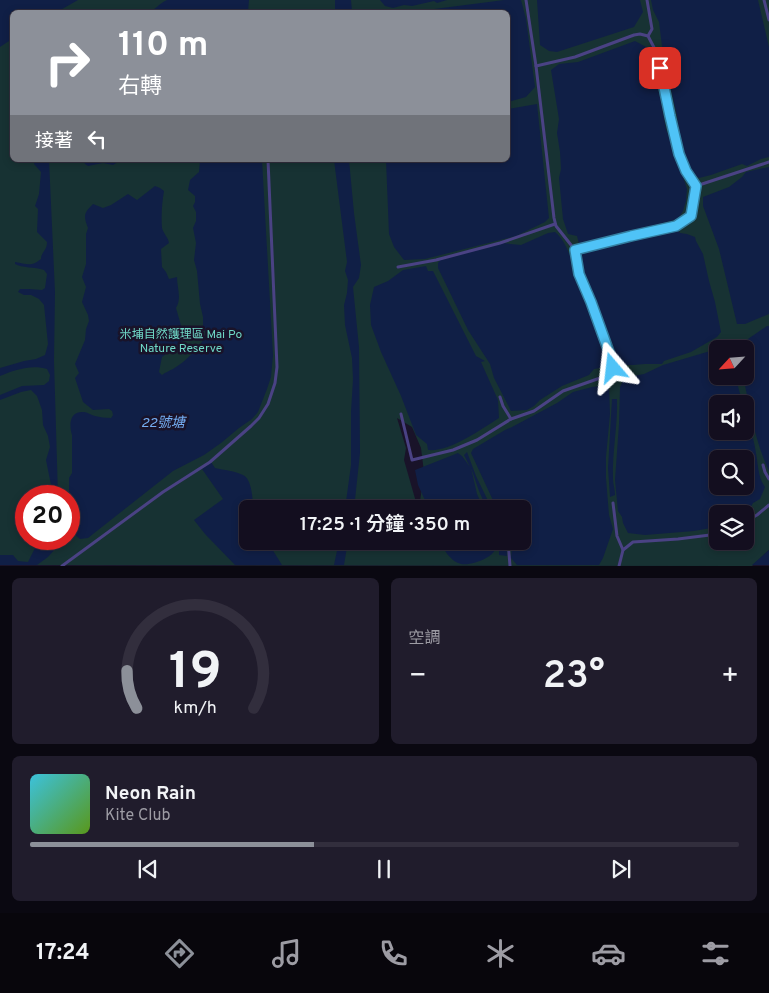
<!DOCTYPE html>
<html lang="zh-TW">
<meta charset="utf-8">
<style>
body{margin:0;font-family:Overpass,"Noto Sans TC",sans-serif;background:#201c2c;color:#f1f3f6;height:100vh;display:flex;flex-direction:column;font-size:19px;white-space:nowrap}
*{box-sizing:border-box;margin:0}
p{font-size:16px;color:#9d9ca4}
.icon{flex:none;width:28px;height:28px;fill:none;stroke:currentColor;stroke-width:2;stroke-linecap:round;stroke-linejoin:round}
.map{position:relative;height:566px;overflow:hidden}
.drawer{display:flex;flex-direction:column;gap:12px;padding:12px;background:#0a0811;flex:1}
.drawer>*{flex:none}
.banner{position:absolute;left:10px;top:10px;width:500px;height:152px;border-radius:8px;box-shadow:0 2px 8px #0003,0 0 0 1px #322e3d;background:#8c9099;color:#fff;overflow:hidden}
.needle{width:32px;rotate:244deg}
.controls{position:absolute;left:709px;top:340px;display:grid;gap:10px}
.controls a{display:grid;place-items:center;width:45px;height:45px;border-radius:8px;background:#130e1f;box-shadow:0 2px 8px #0003,0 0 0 1px #322e3d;font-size:25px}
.speed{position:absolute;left:15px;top:485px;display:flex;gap:10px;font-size:25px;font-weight:700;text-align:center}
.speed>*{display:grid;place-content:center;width:65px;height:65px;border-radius:50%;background:#130e1f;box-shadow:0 2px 8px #0003,0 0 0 1px #322e3d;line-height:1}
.speed .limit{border:8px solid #d22;background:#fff;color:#111}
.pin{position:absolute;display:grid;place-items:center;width:42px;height:42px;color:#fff;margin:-21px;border-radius:10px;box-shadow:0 2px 8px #0006}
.me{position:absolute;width:55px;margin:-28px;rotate:343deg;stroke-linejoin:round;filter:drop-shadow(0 0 4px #0008)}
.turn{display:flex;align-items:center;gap:18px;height:105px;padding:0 25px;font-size:22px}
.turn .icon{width:65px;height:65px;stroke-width:2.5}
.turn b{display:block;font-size:35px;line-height:42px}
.then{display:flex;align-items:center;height:48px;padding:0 25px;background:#0003;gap:10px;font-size:19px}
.big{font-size:38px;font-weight:600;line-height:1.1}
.drawer .tile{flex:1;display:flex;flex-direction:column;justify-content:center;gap:8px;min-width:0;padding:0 18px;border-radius:8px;background:#201c2c}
.drawer .dial{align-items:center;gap:0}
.dial svg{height:130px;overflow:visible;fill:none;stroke:#322e3d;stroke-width:7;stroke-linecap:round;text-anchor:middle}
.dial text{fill:#f1f3f6;stroke:none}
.song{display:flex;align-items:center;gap:15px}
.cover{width:60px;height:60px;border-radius:8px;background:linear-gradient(135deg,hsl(190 70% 55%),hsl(90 70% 35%))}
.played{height:5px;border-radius:2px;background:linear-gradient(90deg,#8c9099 40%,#322e3d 40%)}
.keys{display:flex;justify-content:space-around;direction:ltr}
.heat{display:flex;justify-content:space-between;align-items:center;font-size:28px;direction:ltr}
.drawer .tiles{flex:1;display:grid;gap:12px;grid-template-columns:1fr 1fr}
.tile:last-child{grid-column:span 2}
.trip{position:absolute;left:239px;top:500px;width:292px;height:50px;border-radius:8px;background:#130e1f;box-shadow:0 2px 8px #0003,0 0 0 1px #322e3d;font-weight:600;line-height:50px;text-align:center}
.tabs{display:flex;height:80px;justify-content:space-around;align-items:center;background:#08060c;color:#9d9ca4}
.tabs .icon{width:35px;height:35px}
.tabs .on{color:#8c9099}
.tabs b{font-size:22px;color:#f1f3f6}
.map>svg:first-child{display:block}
.green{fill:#173233;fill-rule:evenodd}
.water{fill:#101f46;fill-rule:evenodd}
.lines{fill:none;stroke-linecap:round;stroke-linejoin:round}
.lane{stroke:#4a4284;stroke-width:3}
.route-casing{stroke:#337fa1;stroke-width:12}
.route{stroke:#4fc3f7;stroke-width:9}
.labels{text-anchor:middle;stroke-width:5;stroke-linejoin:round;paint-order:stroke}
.park-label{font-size:12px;fill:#6fd8c6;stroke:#191329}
.water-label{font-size:14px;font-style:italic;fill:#75aef3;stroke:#191329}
</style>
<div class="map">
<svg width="769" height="566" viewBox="0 0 769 566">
<rect width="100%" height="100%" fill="#191329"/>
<path class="green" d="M 0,0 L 769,0 L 769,550 L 752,566 L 0,565 ZM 12,12 L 508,12 L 508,160 L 12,160 ZM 718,349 L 745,349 L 745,376 L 718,376 ZM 718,404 L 745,404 L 745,431 L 718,431 ZM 397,418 L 412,427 L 421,448 L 424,472 L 419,509 L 522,509 L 522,541 L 248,541 L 248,509 L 418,509 L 404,460 L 406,448 ZM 718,459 L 745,459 L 745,486 L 718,486 ZM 26,496 L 69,496 L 69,539 L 26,539 ZM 718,514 L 745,514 L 745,541 L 718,541 Z"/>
<g class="water">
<polygon points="0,0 78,0 57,12 12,12 12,39 0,47"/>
<path d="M 167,0 L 249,0 L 248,12 L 132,12 L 141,10 L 149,12 C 156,9 160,3 167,0 Z"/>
<polygon points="335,0 351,0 352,12 335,12"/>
<polygon points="380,0 447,0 437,3 434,1 412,6 404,5 393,8 385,6"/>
<polygon points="504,0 521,0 526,19 535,87 526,97 508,102 508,12 411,12"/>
<polygon points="537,0 640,0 643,12 634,27 557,52 549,51 540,45"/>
<polygon points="651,0 758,0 769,47 769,157 761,159 747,166 742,164 711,175 699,178 691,173 680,143 677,116 663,54 659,22 653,10"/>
<path d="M 635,41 L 648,48 L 660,97 L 666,129 L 677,158 L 687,189 L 686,201 L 683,211 L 678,219 C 645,228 612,236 579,244 L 577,236 L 568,234 L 563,219 L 559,178 L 561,169 L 560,152 L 557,133 L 559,119 L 551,70 L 559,64 L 578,62 Z"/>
<polygon points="537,104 549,218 545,222 516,236 425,259 404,260 394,247 389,234 386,160 508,160 508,109"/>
<path d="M 35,160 L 49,160 L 55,292 L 54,361 L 58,496 L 50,496 L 51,485 L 46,460 L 50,447 L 48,436 L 43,425 L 42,410 L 37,396 L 31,390 L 21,392 L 0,400 L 0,395 L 22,386 L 44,385 L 49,381 L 50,375 L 47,369 C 32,364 14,370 0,376 L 0,368 L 24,361 L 36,359 L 45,355 L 48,344 L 44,305 L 39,299 L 31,295 L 24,295 L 18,292 L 20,289 L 29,289 L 42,290 L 45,288 L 47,274 L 44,270 C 35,267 22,268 15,264 L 15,262 C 27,264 31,267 41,259 C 41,252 47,251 47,242 L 37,232 L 38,209 L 35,206 L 39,194 L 41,172 L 34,164 Z"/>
<polygon points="83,160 127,160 118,162 113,165 103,163 88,166 85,164"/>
<path d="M 200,160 L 262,160 L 273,355 L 271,377 L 267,389 L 258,412 L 252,419 L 239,428 L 221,443 L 204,455 L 173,471 L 88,538 L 80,539 L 74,534 L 69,527 L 69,478 L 72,473 L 72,435 C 69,425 69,411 84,412 C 87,412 91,415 95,416 C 100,417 105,418 111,418 L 113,415 L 112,411 L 109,409 L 93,410 L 83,402 L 75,378 L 79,373 L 75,364 L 85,340 L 86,329 L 89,321 L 88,315 L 82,302 L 86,287 L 82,277 L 86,264 L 86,234 L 88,228 C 83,215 84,213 93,204 L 103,208 L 111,205 L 128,194 L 137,200 L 155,186 L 160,188 L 164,191 C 162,202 161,217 162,228 C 163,233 168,237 169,243 L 161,249 L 162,267 L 166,272 L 169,279 L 177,277 C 177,288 182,298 176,308 L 182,329 L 188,337 L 162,357 L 159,372 L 162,375 C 166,372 169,371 173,369 C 185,362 201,347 206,334 L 203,326 L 203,317 L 200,304 L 197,271 L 194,260 L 196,243 L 193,228 L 196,221 L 196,212 L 193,206 L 195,202 L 195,196 L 188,190 L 190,180 L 199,172 Z"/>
<polygon points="334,160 349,160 354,213 361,265 359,278 353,287 359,347 360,453 354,509 345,509 351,465 351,412 353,379 352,358 345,325 344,305 347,293 348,280 345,271 347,262"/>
<polygon points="769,167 769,314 745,324 737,324 719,249 703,206 703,197 729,187 742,177 746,172"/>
<path d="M 677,228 L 680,233 L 687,234 L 695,237 L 696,241 L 703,254 L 709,281 L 715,302 L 721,332 L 717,337 L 691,352 L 664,361 L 662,364 L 645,364 L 633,365 L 621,365 C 608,351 606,330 600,314 C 598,308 594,302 592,296 C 587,283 582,269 579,255 L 605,244 L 645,236 Z"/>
<path d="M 555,232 C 567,242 573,262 575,277 L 606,354 L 606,361 L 600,368 L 594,369 L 589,375 L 562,386 L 540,400 L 534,406 L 527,410 L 511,411 L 494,378 L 490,364 L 468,330 L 438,268 L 438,263 L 442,258 L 502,243 L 521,245 L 548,233 Z"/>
<path d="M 426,266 L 428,271 L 433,271 L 476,356 L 485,361 L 481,362 L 498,400 L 499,418 C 480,430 450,452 428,450 L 427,444 L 416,435 L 401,396 L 381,352 L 371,325 L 370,305 L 374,287 L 388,281 L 403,270 Z"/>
<path d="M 767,326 L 769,326 L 769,471 C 755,442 750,408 743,376 L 745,376 L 745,349 L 740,349 L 740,346 L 745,341 Z"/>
<path d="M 717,349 L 718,376 L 735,376 L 743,404 L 718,404 L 718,431 L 745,431 L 745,410 C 749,424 754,439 756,453 C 758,464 758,478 765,487 L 760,499 L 753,503 L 749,510 L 743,514 L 718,514 L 717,527 L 694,531 L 645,535 L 628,533 L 623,523 L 622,517 L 618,511 L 615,480 L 619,424 L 620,387 L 622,383 L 623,378 L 644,374 L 663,365 ZM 718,459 L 745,459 L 745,486 L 718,486 Z"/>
<polygon points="609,385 610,414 606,457 606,478 609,515 613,529 603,558 599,565 517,565 511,558 512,547 510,541 522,541 522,509 497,509 471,453 473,449 505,430 512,427 557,403 573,392 592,387"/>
<path d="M 612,399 L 617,399 C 618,425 612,452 613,479 C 613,484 615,489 615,495 L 610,497 L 608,468 Z"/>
<polygon points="467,452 476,476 492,509 487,509 479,491 471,468 477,494 484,509 429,509 418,485 415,470 458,453 462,456 470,467 464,455"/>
<path d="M 211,462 L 215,468 C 224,470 235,471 243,475 C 252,479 253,500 253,509 L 248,509 L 248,541 L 267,541 L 282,565 L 235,565 L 205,534 L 194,520 L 223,499 L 202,469 Z"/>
<polygon points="42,539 58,539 57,547 48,557 37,565 0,565 0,555 13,555 18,561 28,562 36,546"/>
<polygon points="339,541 348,541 344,565 334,565"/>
<path d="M 441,541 L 497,541 C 500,556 473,566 461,564 C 458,563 453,561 451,558 C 446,554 443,547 441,541 Z"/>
<polygon points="499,541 506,541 507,556 499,555"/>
<polygon points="769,550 769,565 752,565"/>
</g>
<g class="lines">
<g class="lane">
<polyline points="647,0 652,29 648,36"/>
<polyline points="764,0 769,20"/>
<polyline points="536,66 575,57 634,35 640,34 648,36 659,57 662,79 679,154 686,171 696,186 691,217 676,226 631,235 575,250"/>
<polyline points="696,186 769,162"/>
<polyline points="398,267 436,260 500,243 555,224"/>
<polyline points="500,397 503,406 511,419"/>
<polyline points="401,414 412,460 453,450 477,440 511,419 534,411 563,391 603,377 612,376 613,368 609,352 579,274 575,250 556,226 554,218 536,66 526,0"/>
<polyline points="763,465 765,472 769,479"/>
<polyline points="613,503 617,536 623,550 633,542 678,539 718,534"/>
<polyline points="745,522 757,515 769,505"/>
<polyline points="508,541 510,566"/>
<polyline points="62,566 163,492 210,462 251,426 259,418 268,404 275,383 277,367 268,160"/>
<polyline points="619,566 623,550"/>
</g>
</g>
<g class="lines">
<g class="route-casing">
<polyline id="route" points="613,368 609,352 591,302 579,274 575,250 631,236 676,226 691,216 696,186 686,171 679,154 670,116 660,68"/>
</g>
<use href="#route" class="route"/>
</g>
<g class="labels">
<g class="park-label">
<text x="181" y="338">米埔自然護理區 Mai Po<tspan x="181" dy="14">Nature Reserve</tspan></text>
</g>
<g class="water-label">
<text x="163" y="427">22號塘</text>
</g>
</g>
</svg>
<div class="controls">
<a><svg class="needle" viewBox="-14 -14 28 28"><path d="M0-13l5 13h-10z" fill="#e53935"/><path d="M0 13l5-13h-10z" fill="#9d9ca4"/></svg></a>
<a><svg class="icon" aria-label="sound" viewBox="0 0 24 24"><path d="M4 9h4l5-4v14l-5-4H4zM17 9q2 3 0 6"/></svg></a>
<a><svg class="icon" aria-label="search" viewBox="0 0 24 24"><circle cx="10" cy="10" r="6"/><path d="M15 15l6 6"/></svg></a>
<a><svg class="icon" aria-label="layers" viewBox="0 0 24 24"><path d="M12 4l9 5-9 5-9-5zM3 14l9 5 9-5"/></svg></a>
</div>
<div class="speed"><div class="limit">20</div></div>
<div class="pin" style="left:660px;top:68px;background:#d93025"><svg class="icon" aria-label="arrive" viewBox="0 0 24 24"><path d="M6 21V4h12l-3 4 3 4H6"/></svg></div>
<svg class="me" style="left:613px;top:368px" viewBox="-20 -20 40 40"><path d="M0-17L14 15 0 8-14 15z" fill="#4fc3f7" stroke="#fff" stroke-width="4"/></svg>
<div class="trip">17:25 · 1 分鐘 · 350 m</div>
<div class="banner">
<div class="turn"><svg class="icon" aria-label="right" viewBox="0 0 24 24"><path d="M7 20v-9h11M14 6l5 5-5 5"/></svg><div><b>110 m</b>右轉</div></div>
<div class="then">接著<svg class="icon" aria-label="left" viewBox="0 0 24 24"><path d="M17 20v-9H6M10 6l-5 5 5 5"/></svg></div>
</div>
</div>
<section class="drawer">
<div class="tiles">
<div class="tile dial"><svg viewBox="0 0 100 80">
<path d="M14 69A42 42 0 1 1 86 69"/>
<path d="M14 69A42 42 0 0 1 8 46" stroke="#8c9099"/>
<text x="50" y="56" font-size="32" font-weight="700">19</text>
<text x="50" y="72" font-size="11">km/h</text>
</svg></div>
<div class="tile"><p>空調</p>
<div class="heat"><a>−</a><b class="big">23°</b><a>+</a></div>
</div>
<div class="tile">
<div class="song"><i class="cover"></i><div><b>Neon Rain</b><p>Kite Club</p></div></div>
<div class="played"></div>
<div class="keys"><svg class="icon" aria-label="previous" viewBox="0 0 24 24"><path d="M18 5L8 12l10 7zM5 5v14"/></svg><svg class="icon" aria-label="pause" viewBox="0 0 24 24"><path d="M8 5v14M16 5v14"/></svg><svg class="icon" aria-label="next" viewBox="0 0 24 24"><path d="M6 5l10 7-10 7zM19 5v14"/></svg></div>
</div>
</div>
</section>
<nav class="tabs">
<b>17:24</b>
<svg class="icon on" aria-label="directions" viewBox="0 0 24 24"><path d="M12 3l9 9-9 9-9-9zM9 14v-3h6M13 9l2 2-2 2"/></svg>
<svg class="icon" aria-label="music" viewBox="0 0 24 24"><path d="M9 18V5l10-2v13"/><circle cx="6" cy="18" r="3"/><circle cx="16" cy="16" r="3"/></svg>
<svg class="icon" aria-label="phone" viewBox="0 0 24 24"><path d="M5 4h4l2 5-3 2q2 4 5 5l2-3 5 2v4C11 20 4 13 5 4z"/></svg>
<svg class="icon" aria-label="climate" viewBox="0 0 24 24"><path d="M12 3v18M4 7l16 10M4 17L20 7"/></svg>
<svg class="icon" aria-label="car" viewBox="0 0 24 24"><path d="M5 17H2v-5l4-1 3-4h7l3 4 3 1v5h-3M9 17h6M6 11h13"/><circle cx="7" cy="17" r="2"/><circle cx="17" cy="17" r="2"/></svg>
<svg class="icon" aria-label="filters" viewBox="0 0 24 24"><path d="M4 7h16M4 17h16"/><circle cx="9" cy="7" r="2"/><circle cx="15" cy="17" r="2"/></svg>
</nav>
